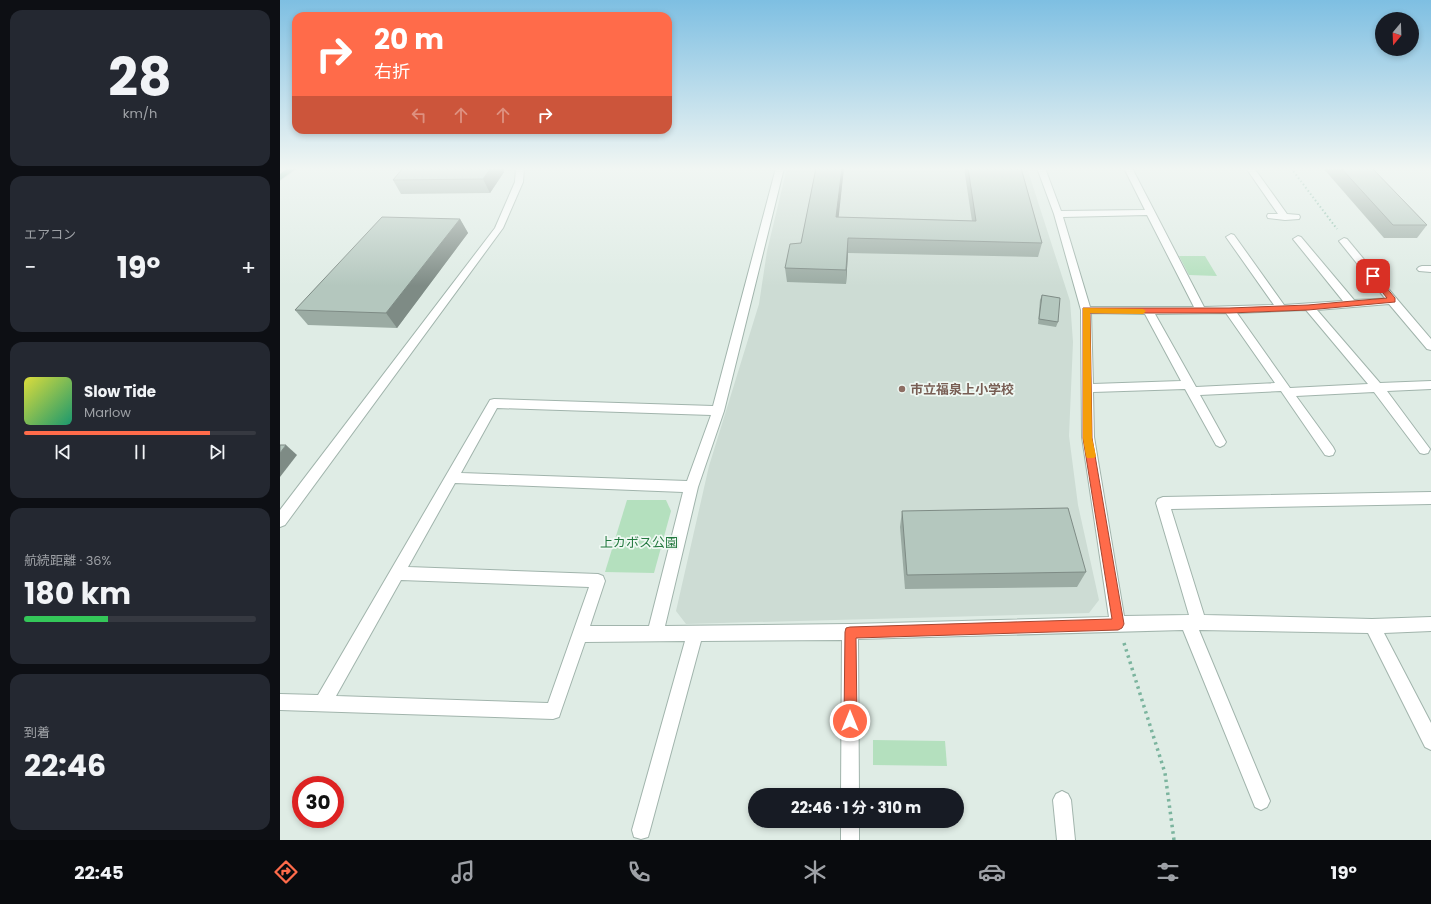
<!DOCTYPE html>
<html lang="ja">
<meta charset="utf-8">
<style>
body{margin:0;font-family:Poppins,"Noto Sans JP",sans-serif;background:#242831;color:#f1f3f6;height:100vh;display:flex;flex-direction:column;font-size:15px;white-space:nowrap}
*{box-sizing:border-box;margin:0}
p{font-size:13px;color:#9ea1a6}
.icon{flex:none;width:22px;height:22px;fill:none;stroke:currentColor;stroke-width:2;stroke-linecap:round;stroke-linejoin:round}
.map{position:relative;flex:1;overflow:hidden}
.drawer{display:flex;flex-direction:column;gap:10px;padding:10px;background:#0d0f14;width:280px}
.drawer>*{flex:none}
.hud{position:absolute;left:12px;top:12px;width:380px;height:122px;border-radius:12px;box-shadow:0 2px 6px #0003;background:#ff6b4a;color:#fff;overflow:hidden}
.needle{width:26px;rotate:199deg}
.tools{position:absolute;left:1095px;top:12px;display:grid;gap:8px}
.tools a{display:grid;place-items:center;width:44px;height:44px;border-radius:50%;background:#171b24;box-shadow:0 2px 6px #0003;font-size:20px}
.speed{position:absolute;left:12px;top:776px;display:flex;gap:8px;font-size:20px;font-weight:700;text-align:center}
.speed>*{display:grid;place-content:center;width:52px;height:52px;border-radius:50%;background:#171b24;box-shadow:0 2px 6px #0003;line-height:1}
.speed .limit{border:6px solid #d22;background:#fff;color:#111}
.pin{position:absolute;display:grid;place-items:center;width:34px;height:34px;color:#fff;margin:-17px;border-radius:8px;box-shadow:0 2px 6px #0006}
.me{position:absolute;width:44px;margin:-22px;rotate:0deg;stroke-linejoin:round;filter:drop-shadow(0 0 3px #0008)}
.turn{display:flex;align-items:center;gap:14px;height:84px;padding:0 16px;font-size:18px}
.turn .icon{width:52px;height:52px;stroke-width:2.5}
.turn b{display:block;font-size:28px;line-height:34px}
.lanes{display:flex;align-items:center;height:38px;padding:0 16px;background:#0003;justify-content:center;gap:20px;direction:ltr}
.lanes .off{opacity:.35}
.big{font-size:30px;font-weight:700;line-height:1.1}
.drawer .card{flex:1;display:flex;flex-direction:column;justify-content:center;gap:6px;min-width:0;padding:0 14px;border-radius:12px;background:#242831}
.drawer .dial{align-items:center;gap:0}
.dial b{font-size:52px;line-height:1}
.song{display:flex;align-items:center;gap:12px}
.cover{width:48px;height:48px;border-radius:6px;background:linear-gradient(135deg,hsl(60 70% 55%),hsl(160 70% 35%))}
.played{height:4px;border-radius:2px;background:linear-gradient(90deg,#ff6b4a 80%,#363941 80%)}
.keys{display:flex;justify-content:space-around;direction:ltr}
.heat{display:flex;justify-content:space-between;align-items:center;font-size:22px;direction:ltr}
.charge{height:6px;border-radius:3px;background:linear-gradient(90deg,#34c759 36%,#363941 0)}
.trip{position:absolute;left:468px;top:788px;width:216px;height:40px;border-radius:20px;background:#171b24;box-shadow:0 2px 6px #0003;font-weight:700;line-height:40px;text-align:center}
.tabs{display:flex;height:64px;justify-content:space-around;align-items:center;background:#090b0e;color:#9ea1a6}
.tabs .icon{width:28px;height:28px}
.tabs .current{color:#ff6b4a}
.tabs b{font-size:18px;color:#f1f3f6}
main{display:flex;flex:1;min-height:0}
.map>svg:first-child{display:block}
.built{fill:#cddcd4}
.green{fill:#b4e0be}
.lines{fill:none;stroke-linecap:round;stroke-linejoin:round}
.service-casing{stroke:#a1b4ac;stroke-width:2}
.minor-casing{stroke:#a1b4ac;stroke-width:2}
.tertiary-casing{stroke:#a1b4ac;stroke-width:2}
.primary-casing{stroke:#c0c9c6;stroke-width:2}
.path-far1{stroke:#7bb49e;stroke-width:2;stroke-dasharray:1.5 2.5;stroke-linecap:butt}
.path{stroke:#7bb49e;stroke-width:3.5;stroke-dasharray:2.5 4;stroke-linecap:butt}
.service{fill:#fff;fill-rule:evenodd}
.minor{fill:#fff;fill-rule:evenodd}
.tertiary{fill:#fff;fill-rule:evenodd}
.primary{fill:#5ea790;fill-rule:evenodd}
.wall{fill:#9baba3}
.shaded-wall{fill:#7e8b85}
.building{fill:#b4c7be;stroke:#7e8b85}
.route{fill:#ff6b4a;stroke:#a64630}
.slow{fill:#f59e0b}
.education-dot{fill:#8d6e63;stroke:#eff8f3;stroke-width:1.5}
.labels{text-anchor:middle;stroke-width:3.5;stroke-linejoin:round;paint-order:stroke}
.education-label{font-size:13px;font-weight:bold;fill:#785e54;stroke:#eff8f3;text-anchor:start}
.park-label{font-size:13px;fill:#23793f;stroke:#eff8f3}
</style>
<main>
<section class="drawer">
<div class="card dial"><b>28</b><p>km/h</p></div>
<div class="card"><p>エアコン</p>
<div class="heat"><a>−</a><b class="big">19°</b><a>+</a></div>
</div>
<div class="card">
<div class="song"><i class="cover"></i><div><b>Slow Tide</b><p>Marlow</p></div></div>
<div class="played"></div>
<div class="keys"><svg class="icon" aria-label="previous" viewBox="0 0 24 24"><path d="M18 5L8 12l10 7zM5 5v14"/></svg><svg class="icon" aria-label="pause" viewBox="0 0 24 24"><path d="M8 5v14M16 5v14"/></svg><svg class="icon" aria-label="next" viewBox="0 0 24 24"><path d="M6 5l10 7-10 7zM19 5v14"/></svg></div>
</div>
<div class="card"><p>航続距離 · 36%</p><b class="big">180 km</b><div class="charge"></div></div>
<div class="card"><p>到着</p><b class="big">22:46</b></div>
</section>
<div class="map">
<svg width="1151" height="840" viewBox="0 0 1151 840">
<rect width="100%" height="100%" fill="#dfece5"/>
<polygon class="built" points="507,168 747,168 790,301 793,342 789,436 798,505 819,600 809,613 406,624 396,611 429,466 479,304 487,251"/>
<g class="green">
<polygon points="899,256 925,256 937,276 909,275"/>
<polygon points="347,500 386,500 391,511 374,573 325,572"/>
<polygon points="593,740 665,741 667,766 593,765"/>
</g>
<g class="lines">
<g class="service-casing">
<polygon id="service" points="1064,238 1067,239 1116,298 1117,300 1116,302 1108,302 1059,241"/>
</g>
<g class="minor-casing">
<g id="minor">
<path d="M 496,168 L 504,168 L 444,411 L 418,487 L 385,626 L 570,624 L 829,617 L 802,437 L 801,310 L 774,214 L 757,168 L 765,168 L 781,211 L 865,210 L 844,168 L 852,168 L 924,307 L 994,305 L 946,237 L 951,234 L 954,235 L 1004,305 L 1063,301 L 1013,239 L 1018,236 L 1021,237 L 1074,300 L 1116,298 L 1151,339 L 1151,350 L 1147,349 L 1109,304 L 1037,310 L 1100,383 L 1151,381 L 1151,389 L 1107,391 L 1150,449 L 1148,453 L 1144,454 L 1140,453 L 1094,392 L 1016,396 L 1053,447 L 1055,451 L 1053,455 L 1049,456 L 1045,455 L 1001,391 L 920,395 L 946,442 L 944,445 L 940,447 L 936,445 L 905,389 L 813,392 L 814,437 L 844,616 L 909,615 L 876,503 L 878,499 L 883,497 L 1151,492 L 1151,504 L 891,509 L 924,615 L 1092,619 L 1151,617 L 1151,631 L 1104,633 L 1151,723 L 1151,750 L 1145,747 L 1088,633 L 919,630 L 990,801 L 987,807 L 981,810 L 975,807 L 903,630 L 578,639 L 579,795 L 561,795 L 562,640 L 421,641 L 370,830 L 368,837 L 361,839 L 354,837 L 352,830 L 405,641 L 305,642 L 281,711 L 279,717 L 273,719 L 0,710 L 0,694 L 38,695 L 210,400 L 214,399 L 433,406 ZM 867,215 L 914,307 L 810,307 L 783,217 ZM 1026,310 L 1088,384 L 1010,388 L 957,313 ZM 811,313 L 865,314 L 901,381 L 813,384 ZM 946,313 L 995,383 L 916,387 L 875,314 ZM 217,408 L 431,415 L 407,481 L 181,473 ZM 175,483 L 403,492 L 369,626 L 310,626 L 325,581 L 323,576 L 318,574 L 128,567 ZM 121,580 L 309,587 L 268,703 L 56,696 Z"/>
<polygon points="966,168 974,168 1007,214 1019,215 1020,217 1019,219 1005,220 988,218 987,216 988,214 998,214"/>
<polygon points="1142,266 1151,266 1151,272 1139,271 1137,269 1139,267"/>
<polygon points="782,791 788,794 791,800 795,840 777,840 773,800 776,794"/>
<rect x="561" y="821" width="18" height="19"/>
</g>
</g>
<g class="tertiary-casing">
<polygon id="tertiary" points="236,168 244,168 243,182 223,228 5,525 0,527 0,510 215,228 235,182"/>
</g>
<g class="primary-casing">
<polygon id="primary" points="8,168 17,168 0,180 0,174"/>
</g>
<polyline class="path-far1" points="1011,168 1057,229"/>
<polyline class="path" points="844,643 885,773 894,840"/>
<use href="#service" class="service"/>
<use href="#minor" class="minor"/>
<use href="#tertiary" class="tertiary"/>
<use href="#primary" class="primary"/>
</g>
<g class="wall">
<polygon points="536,168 564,168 558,217 692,221 684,168 741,168 762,243 758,257 568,253 566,284 507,282 505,268 521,243"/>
<polygon points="1043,168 1092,168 1147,225 1137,238 1104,238"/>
<polygon points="224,172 210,193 121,194 113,180"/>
<polygon points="180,219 188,233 117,328 28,325 15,310"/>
<polygon points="762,295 778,322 776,327 758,324 760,300"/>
<polygon points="622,511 806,572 797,587 625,589 620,527"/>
</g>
<g class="shaded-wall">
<polygon points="211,168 223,168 224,172 210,193 203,179"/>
<polygon points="562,168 564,168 557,232 556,217"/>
<polygon points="180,219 188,233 117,328 106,313"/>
<polygon points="568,238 568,253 566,284 566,270"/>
<polygon points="6,445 17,455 0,477 0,453"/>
</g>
<g class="building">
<polygon points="123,168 211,168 203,179 113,180"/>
<polygon points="536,168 562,168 556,217 696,221 688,168 741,168 762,243 568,238 566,270 505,268 510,244 521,243"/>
<polygon points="1061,168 1092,168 1147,225 1113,225"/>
<polygon points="102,217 180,219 106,313 15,310"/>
<polygon points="762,295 780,298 778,322 759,319"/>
<polygon points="0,445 6,445 0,453"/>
<polygon points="788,508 806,572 627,575 622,511"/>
</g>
<linearGradient id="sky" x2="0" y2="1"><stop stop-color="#7ebfe2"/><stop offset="0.59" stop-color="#f1f6f3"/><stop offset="1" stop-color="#f1f6f3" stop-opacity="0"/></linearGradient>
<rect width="1151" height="286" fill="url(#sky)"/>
<polygon class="route" points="1093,274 1096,275 1115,298 1115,302 1028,310 949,313 810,313 812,438 844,624 842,628 838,630 576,638 577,721 575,726 570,727 566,726 564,721 565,632 566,628 570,627 832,619 803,438 803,308 949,308 1028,305 1107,298 1089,276"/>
<polygon class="slow" points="803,308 863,309 866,311 863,314 810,313 812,438 816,456 814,458 807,458 806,456 803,438"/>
<circle class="education-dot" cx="622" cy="389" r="4"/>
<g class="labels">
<g class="education-label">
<text x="630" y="394">市立福泉上小学校</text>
</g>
<g class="park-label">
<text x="359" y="547">上カボス公園</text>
</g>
</g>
</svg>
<div class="tools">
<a><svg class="needle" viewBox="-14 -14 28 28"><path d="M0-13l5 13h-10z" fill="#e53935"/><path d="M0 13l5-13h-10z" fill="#9ea1a6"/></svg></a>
</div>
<div class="speed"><div class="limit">30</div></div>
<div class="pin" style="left:1093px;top:276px;background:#d93025"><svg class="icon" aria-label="arrive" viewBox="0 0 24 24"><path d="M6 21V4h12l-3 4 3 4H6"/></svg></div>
<svg class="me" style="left:570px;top:721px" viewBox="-20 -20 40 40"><circle r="17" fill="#ff6b4a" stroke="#fff" stroke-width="3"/><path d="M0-11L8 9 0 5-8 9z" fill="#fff"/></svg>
<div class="trip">22:46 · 1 分 · 310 m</div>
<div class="hud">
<div class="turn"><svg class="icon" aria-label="right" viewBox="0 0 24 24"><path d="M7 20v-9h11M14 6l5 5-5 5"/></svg><div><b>20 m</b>右折</div></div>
<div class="lanes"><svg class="icon off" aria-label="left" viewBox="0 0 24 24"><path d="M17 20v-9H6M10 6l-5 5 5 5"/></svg><svg class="icon off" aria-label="ahead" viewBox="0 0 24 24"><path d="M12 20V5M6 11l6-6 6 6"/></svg><svg class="icon off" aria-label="ahead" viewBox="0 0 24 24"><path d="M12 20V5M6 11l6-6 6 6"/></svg><svg class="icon" aria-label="right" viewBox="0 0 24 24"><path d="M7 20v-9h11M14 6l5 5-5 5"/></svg></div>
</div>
</div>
</main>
<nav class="tabs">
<b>22:45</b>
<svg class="icon current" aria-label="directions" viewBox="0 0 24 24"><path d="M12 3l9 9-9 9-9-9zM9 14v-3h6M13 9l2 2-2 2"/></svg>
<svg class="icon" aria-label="music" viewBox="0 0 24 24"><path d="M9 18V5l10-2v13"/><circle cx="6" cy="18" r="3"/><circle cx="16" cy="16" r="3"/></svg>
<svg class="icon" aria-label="phone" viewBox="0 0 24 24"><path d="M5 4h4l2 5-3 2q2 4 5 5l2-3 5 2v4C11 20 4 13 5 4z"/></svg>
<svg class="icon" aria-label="climate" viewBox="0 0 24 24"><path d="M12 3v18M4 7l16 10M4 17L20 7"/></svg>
<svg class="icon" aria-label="car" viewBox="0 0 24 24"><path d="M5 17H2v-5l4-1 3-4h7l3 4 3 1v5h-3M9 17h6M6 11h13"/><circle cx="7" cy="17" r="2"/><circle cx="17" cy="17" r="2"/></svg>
<svg class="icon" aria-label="filters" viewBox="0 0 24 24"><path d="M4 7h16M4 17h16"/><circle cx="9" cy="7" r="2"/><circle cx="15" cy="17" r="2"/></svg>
<b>19°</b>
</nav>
